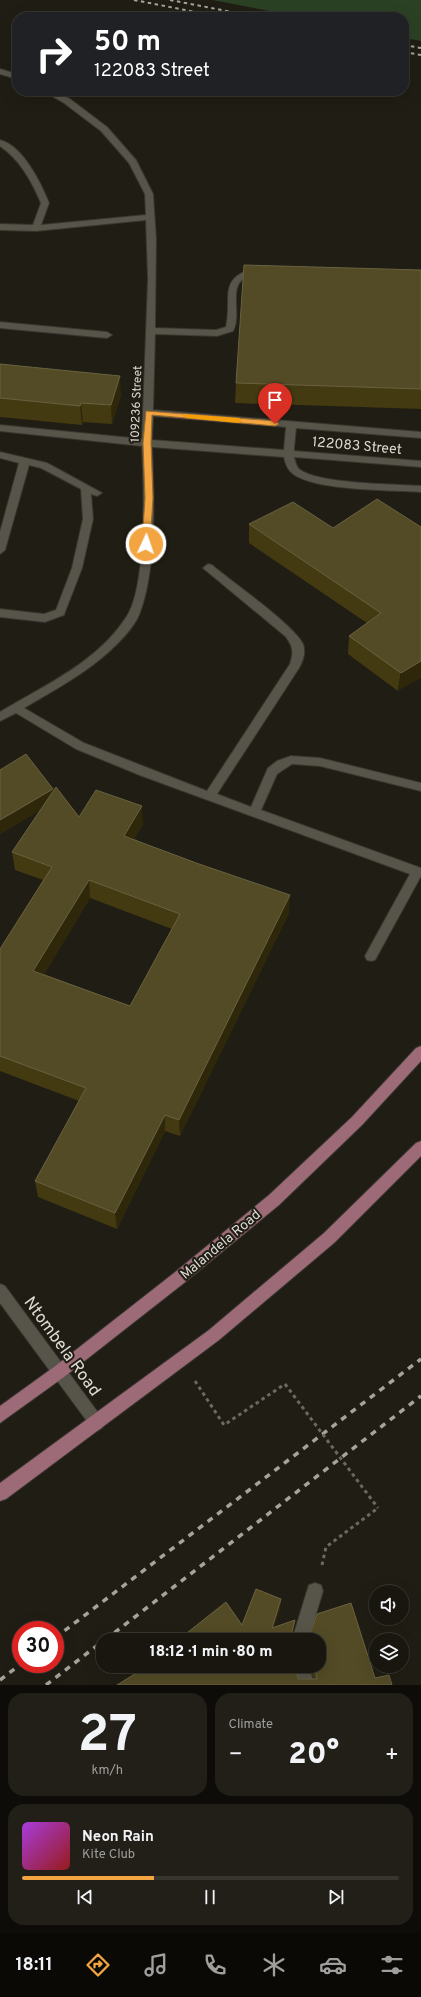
<!DOCTYPE html>
<meta charset="utf-8">
<style>
body{margin:0;font-family:Overpass,sans-serif;background:#211f18;color:#f1f3f6;height:100vh;display:flex;flex-direction:column;font-size:15px;white-space:nowrap}
*{box-sizing:border-box;margin:0}
p{font-size:13px;color:#9f9f9e}
.icon{flex:none;width:22px;height:22px;fill:none;stroke:currentColor;stroke-width:2;stroke-linecap:round;stroke-linejoin:round}
.map{position:relative;height:1685px;overflow:hidden}
.drawer{display:flex;flex-direction:column;gap:8px;padding:8px;background:#0d0c08;flex:1}
.drawer>*{flex:none}
.hud{position:absolute;left:12px;top:12px;width:397px;height:84px;border-radius:16px;box-shadow:0 4px 16px #0002,0 0 0 1px #36352f;background:#202124;color:#fff;overflow:hidden}
.tools{position:absolute;left:369px;top:1585px;display:grid;gap:8px}
.tools a{display:grid;place-items:center;width:40px;height:40px;border-radius:50%;background:#18160f;box-shadow:0 4px 16px #0002,0 0 0 1px #36352f;font-size:20px}
.speed{position:absolute;left:12px;top:1621px;display:flex;gap:8px;font-size:20px;font-weight:700;text-align:center}
.speed>*{display:grid;place-content:center;width:52px;height:52px;border-radius:50%;background:#18160f;box-shadow:0 4px 16px #0002,0 0 0 1px #36352f;line-height:1}
.speed .limit{border:6px solid #d22;background:#fff;color:#111}
.pin{position:absolute;display:grid;place-items:center;width:34px;height:34px;color:#fff;margin:-41px -17px;border-radius:50% 50% 50% 0;rotate:-45deg;box-shadow:0 0 4px #0007}
.pin .icon{rotate:45deg}
.me{position:absolute;width:44px;margin:-22px;rotate:3deg;stroke-linejoin:round;filter:drop-shadow(0 0 3px #0008)}
.turn{display:flex;align-items:center;gap:14px;height:84px;padding:0 16px;font-size:18px}
.turn .icon{width:52px;height:52px;stroke-width:2.5}
.turn b{display:block;font-size:28px;line-height:34px}
.big{font-size:30px;font-weight:800;line-height:1.1}
.drawer .tile{flex:1;display:flex;flex-direction:column;justify-content:center;gap:6px;min-width:0;padding:0 14px;border-radius:16px;background:#211f18}
.drawer .dial{align-items:center;gap:0}
.dial b{font-size:52px;line-height:1}
.song{display:flex;align-items:center;gap:12px}
.cover{width:48px;height:48px;border-radius:6px;background:linear-gradient(135deg,hsl(280 70% 55%),hsl(0 70% 35%))}
.played{height:4px;border-radius:2px;background:linear-gradient(90deg,#f2a541 35%,#36352f 35%)}
.keys{display:flex;justify-content:space-around;direction:ltr}
.heat{display:flex;justify-content:space-between;align-items:center;font-size:22px;direction:ltr}
.drawer .tiles{flex:1;display:grid;gap:8px;grid-template-columns:1fr 1fr}
.tile:last-child{grid-column:span 2}
.trip{position:absolute;left:96px;top:1633px;width:230px;height:40px;border-radius:16px;background:#18160f;box-shadow:0 4px 16px #0002,0 0 0 1px #36352f;font-weight:800;line-height:40px;text-align:center}
.menu{display:flex;height:64px;justify-content:space-around;align-items:center;background:#0a0906;color:#9f9f9e}
.menu .icon{width:28px;height:28px}
.menu .active{color:#f2a541}
.menu b{font-size:18px;color:#f1f3f6}
.map>svg:first-child{display:block}
.green{fill:#2b4124}
.lines{fill:none;stroke-linecap:round;stroke-linejoin:round}
.minor-casing{stroke:#383630;stroke-width:2}
.major-casing{stroke:#383630;stroke-width:2}
.path{stroke:#6c6961;stroke-width:3;stroke-dasharray:3.5 3.5;stroke-linecap:butt}
.minor{fill:#575449;fill-rule:evenodd}
.major{fill:#9d6a78;fill-rule:evenodd}
.rail-far1{stroke:#a5a39c;stroke-width:2;stroke-dasharray:3.5 3.5;stroke-linecap:butt}
.rail{stroke:#a5a39c;stroke-width:3.5;stroke-dasharray:6 6;stroke-linecap:butt}
.path-bridge{stroke:#6c6961;stroke-width:3;stroke-dasharray:3.5 3.5;stroke-linecap:butt}
.wall{fill:#433a11;fill-rule:evenodd}
.shaded-wall{fill:#2e2709}
.building{fill:#534b26;stroke:#696241;fill-rule:evenodd}
.route{fill:#f2a541;stroke:#9d6b2a}
.slow{fill:#f59e0b}
.labels{text-anchor:middle;stroke-width:4;stroke-linejoin:round;paint-order:stroke}
.far-street-label{font-size:12px;fill:#dddbd5;stroke:#201d14}
.street-label{font-size:14px;fill:#dddbd5;stroke:#201d14}
.near-street-label{font-size:17px;fill:#dddbd5;stroke:#201d14}
</style>
<div class="map">
<svg width="421" height="1685" viewBox="0 0 421 1685">
<rect width="100%" height="100%" fill="#201d14"/>
<polygon class="green" points="213,0 421,0 421,41 404,38 404,17 299,17"/>
<g class="lines">
<g class="minor-casing">
<g id="minor">
<polygon points="0,69 17,74 17,79 0,74"/>
<path d="M 43,91 L 53,91 L 70,99 L 107,127 L 136,160 L 153,194 L 156,239 L 155,328 L 216,330 L 226,327 C 233,296 216,278 258,267 L 262,270 C 257,276 246,275 240,282 C 231,293 241,317 233,331 L 217,336 L 155,334 L 153,410 L 421,432 L 421,438 L 296,428 L 294,448 L 294,451 L 421,461 L 421,467 L 294,457 C 295,461 296,466 299,469 C 317,484 395,484 421,486 L 421,492 C 392,490 313,491 292,473 C 287,469 285,462 284,457 L 152,447 C 154,496 157,570 139,615 C 135,624 126,635 119,642 C 92,670 58,688 24,708 L 84,743 L 207,791 L 290,664 C 294,652 293,646 285,636 L 203,568 L 208,564 L 212,565 C 232,582 293,624 303,644 C 306,652 303,661 299,668 L 217,794 L 251,807 L 268,768 L 277,761 L 291,756 L 320,758 L 421,783 L 421,791 L 320,766 L 292,764 L 277,774 L 261,810 L 421,868 L 421,876 L 375,960 L 371,961 L 367,960 L 365,956 L 410,874 L 142,776 L 76,749 L 16,713 L 0,721 L 0,712 C 45,685 98,662 127,616 C 147,585 144,484 142,446 L 0,431 L 0,425 L 142,439 L 148,279 L 146,220 L 36,231 L 0,230 L 0,224 L 33,225 L 41,203 C 31,180 20,160 0,146 L 0,140 C 23,146 41,183 49,203 L 41,225 L 146,215 L 145,194 L 129,163 L 101,131 L 64,103 ZM 153,416 L 286,427 L 284,450 L 152,440 Z"/>
<polygon points="0,322 107,332 112,335 107,338 0,328"/>
<polygon points="0,452 47,463 102,493 97,496 91,494 93,519 82,568 65,612 64,615 45,622 0,617 0,609 44,614 56,610 72,568 83,519 81,489 41,468 29,465 5,550 0,554 0,532 19,463 0,458"/>
<polygon points="0,1284 5,1286 102,1418 105,1423 102,1428 97,1431 92,1428 0,1303"/>
<polygon points="315,1583 321,1585 323,1591 308,1640 292,1640 307,1591 309,1585"/>
<polygon points="293,1666 309,1666 314,1685 298,1685"/>
</g>
</g>
<g class="major-casing">
<g id="major">
<polygon points="421,1046 421,1061 362,1125 279,1205 184,1283 64,1377 0,1423 0,1406 54,1367 174,1273 269,1195 352,1117 416,1048"/>
<polygon points="421,1141 421,1156 334,1243 219,1340 6,1499 0,1501 0,1483 209,1330 324,1233 416,1143"/>
</g>
</g>
<g class="path">
<polyline points="195,1381 224,1425 285,1384"/>
<polyline points="322,1565 326,1547 378,1508"/>
</g>
<use href="#minor" class="minor"/>
<use href="#major" class="major"/>
<g class="rail-far1">
<polyline points="134,0 221,17"/>
<polyline points="170,0 258,17"/>
<polyline points="404,45 421,48"/>
<polyline points="404,52 421,55"/>
</g>
<g class="rail">
<polyline points="55,1638 421,1359"/>
<polyline points="105,1640 421,1396"/>
<polyline points="0,1680 21,1664"/>
<polyline points="46,1685 103,1641"/>
</g>
<polyline class="path-bridge" points="285,1384 378,1508"/>
</g>
<g class="wall">
<polygon points="421,270 421,409 235,403 236,383"/>
<polygon points="0,364 121,395 112,424 83,422 82,425 0,417"/>
<polygon points="249,524 333,528 421,527 398,691 348,654 349,636 367,623 249,543"/>
<path d="M 0,770 L 53,789 L 53,791 L 79,817 L 143,824 L 134,839 L 289,913 L 180,1136 L 165,1131 L 117,1229 L 38,1197 L 35,1181 L 79,1101 L 0,1071 L 0,949 L 43,880 L 15,870 L 12,852 L 40,810 L 0,834 ZM 90,898 L 172,929 L 130,1006 L 44,974 Z"/>
<polygon points="256,1589 281,1599 280,1608 274,1627 295,1620 293,1633 293,1634 310,1634 317,1614 351,1603 375,1678 389,1675 392,1685 117,1685 141,1670 146,1666 295,1666 298,1679 313,1679 310,1666 319,1666 319,1640 178,1640 226,1602 242,1625"/>
</g>
<g class="shaded-wall">
<polygon points="120,376 121,395 112,424 111,405"/>
<polygon points="81,403 83,422 82,425 80,406"/>
<polygon points="421,661 421,678 398,691 401,673"/>
<polygon points="53,789 55,802 0,834 0,820"/>
<polygon points="142,806 143,824 125,854 124,836"/>
<polygon points="89,880 90,898 36,988 33,971"/>
<polygon points="290,895 289,913 180,1136 179,1120"/>
<polygon points="165,1115 165,1131 117,1229 115,1213"/>
<polygon points="281,1599 280,1608 271,1636 272,1628"/>
<polygon points="295,1620 294,1628 291,1640 292,1632"/>
</g>
<g class="building">
<polygon points="244,265 421,270 421,389 236,383"/>
<polygon points="0,364 120,376 111,405 81,403 80,406 0,398"/>
<polygon points="377,499 421,527 421,661 401,673 349,636 381,613 249,524 293,502 333,528"/>
<polygon points="26,754 53,789 0,820 0,770"/>
<path d="M 56,787 L 79,817 L 96,790 L 142,806 L 124,836 L 199,864 L 290,895 L 179,1120 L 165,1115 L 115,1213 L 35,1181 L 86,1088 L 0,1056 L 0,949 L 52,867 L 12,852 ZM 89,880 L 180,914 L 130,1006 L 33,971 Z"/>
<polygon points="256,1589 281,1599 272,1628 295,1620 292,1632 293,1634 310,1634 317,1614 351,1603 375,1678 389,1675 392,1685 117,1685 141,1670 146,1666 295,1666 298,1679 317,1679 314,1666 319,1666 319,1640 178,1640 226,1602 242,1625"/>
</g>
<polygon class="route" points="146,411 275,421 279,424 275,426 152,415 151,443 153,498 150,544 146,547 142,544 145,498 143,443"/>
<polygon class="slow" points="184,414 239,418 242,420 239,423 187,418 183,416"/>
<g class="labels">
<g class="far-street-label">
<text transform="translate(136 404) rotate(-88)" y="4">109236 Street</text>
</g>
<g class="street-label">
<text transform="translate(357 445) rotate(5)" y="5">122083 Street</text>
<text transform="translate(220 1244) rotate(-40)" y="5">Malandela Road</text>
</g>
<g class="near-street-label">
<text transform="translate(63 1346) rotate(54)" y="6">Ntombela Road</text>
</g>
</g>
</svg>
<div class="tools">
<a><svg class="icon" aria-label="sound" viewBox="0 0 24 24"><path d="M4 9h4l5-4v14l-5-4H4zM17 9q2 3 0 6"/></svg></a>
<a><svg class="icon" aria-label="layers" viewBox="0 0 24 24"><path d="M12 4l9 5-9 5-9-5zM3 14l9 5 9-5"/></svg></a>
</div>
<div class="speed"><div class="limit">30</div></div>
<div class="pin" style="left:275px;top:424px;background:#d93025"><svg class="icon" aria-label="arrive" viewBox="0 0 24 24"><path d="M6 21V4h12l-3 4 3 4H6"/></svg></div>
<svg class="me" style="left:146px;top:544px" viewBox="-20 -20 40 40"><circle r="17" fill="#f2a541" stroke="#fff" stroke-width="3"/><path d="M0-11L8 9 0 5-8 9z" fill="#fff"/></svg>
<div class="trip">18:12 · 1 min · 80 m</div>
<div class="hud">
<div class="turn"><svg class="icon" aria-label="right" viewBox="0 0 24 24"><path d="M7 20v-9h11M14 6l5 5-5 5"/></svg><div><b>50 m</b>122083 Street</div></div>
</div>
</div>
<section class="drawer">
<div class="tiles">
<div class="tile dial"><b>27</b><p>km/h</p></div>
<div class="tile"><p>Climate</p>
<div class="heat"><a>−</a><b class="big">20°</b><a>+</a></div>
</div>
<div class="tile">
<div class="song"><i class="cover"></i><div><b>Neon Rain</b><p>Kite Club</p></div></div>
<div class="played"></div>
<div class="keys"><svg class="icon" aria-label="previous" viewBox="0 0 24 24"><path d="M18 5L8 12l10 7zM5 5v14"/></svg><svg class="icon" aria-label="pause" viewBox="0 0 24 24"><path d="M8 5v14M16 5v14"/></svg><svg class="icon" aria-label="next" viewBox="0 0 24 24"><path d="M6 5l10 7-10 7zM19 5v14"/></svg></div>
</div>
</div>
</section>
<nav class="menu">
<b>18:11</b>
<svg class="icon active" aria-label="directions" viewBox="0 0 24 24"><path d="M12 3l9 9-9 9-9-9zM9 14v-3h6M13 9l2 2-2 2"/></svg>
<svg class="icon" aria-label="music" viewBox="0 0 24 24"><path d="M9 18V5l10-2v13"/><circle cx="6" cy="18" r="3"/><circle cx="16" cy="16" r="3"/></svg>
<svg class="icon" aria-label="phone" viewBox="0 0 24 24"><path d="M5 4h4l2 5-3 2q2 4 5 5l2-3 5 2v4C11 20 4 13 5 4z"/></svg>
<svg class="icon" aria-label="climate" viewBox="0 0 24 24"><path d="M12 3v18M4 7l16 10M4 17L20 7"/></svg>
<svg class="icon" aria-label="car" viewBox="0 0 24 24"><path d="M5 17H2v-5l4-1 3-4h7l3 4 3 1v5h-3M9 17h6M6 11h13"/><circle cx="7" cy="17" r="2"/><circle cx="17" cy="17" r="2"/></svg>
<svg class="icon" aria-label="filters" viewBox="0 0 24 24"><path d="M4 7h16M4 17h16"/><circle cx="9" cy="7" r="2"/><circle cx="15" cy="17" r="2"/></svg>
</nav>
